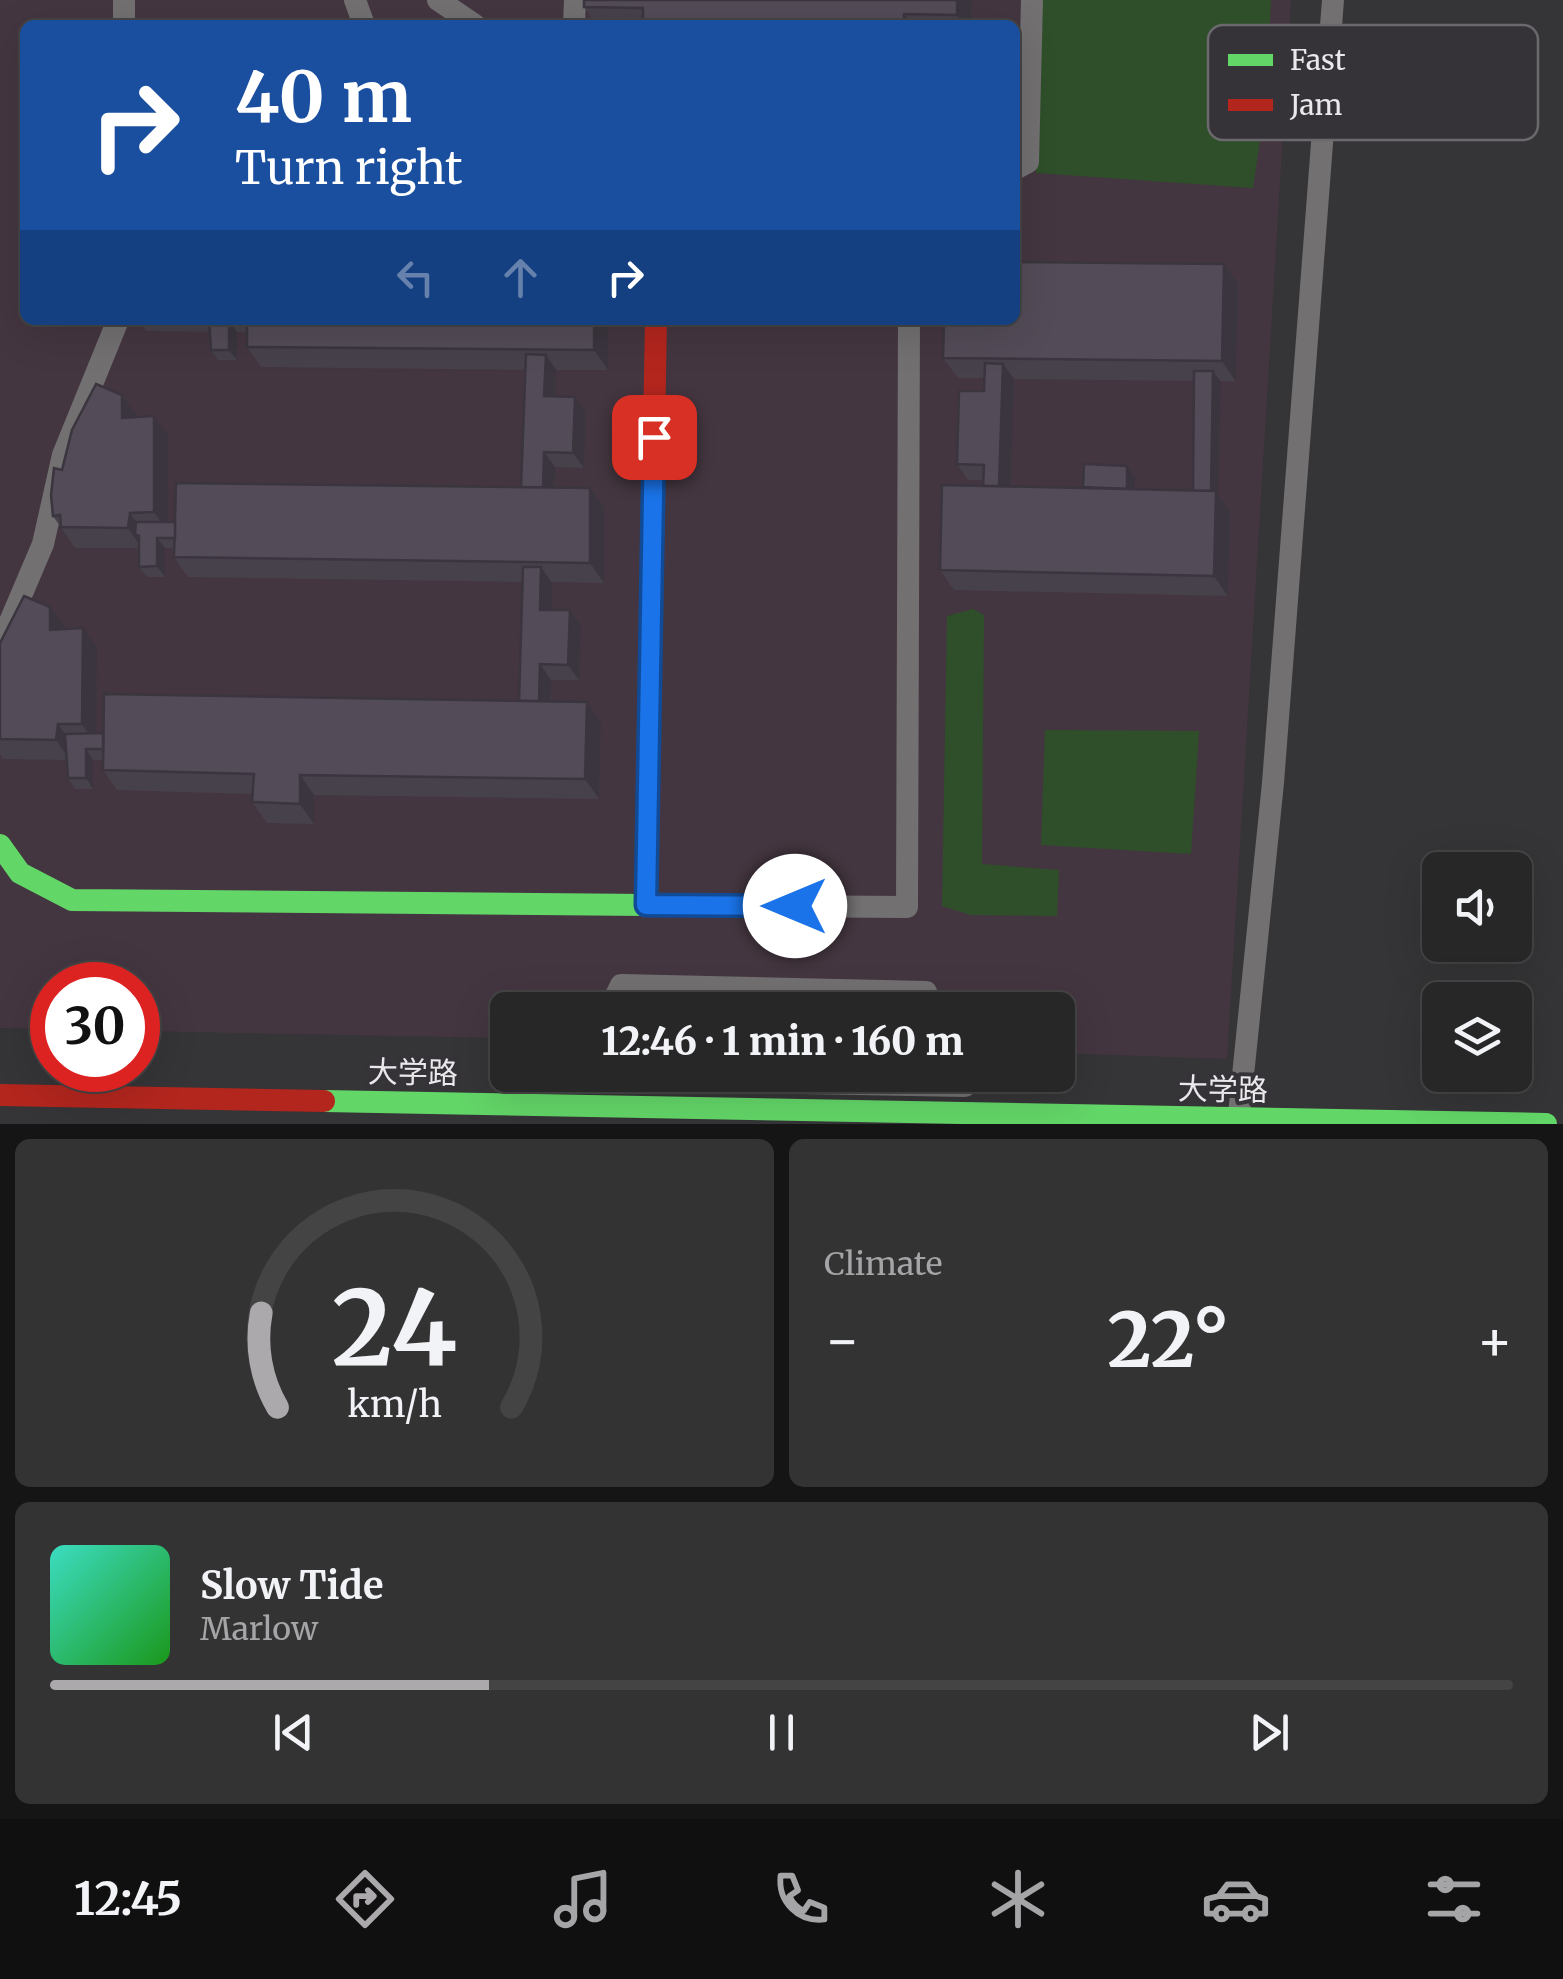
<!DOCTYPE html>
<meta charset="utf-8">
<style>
body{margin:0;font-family:Merriweather,"Noto Sans SC",serif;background:#343334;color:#f1f3f6;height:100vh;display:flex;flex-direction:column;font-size:38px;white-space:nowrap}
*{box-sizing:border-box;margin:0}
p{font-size:32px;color:#a5a5a8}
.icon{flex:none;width:55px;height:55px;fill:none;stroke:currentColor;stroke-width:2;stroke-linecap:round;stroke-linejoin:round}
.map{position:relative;height:1124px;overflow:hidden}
.details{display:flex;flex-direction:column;gap:15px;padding:15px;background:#161516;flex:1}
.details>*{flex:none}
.hud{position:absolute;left:20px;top:20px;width:1000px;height:305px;border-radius:15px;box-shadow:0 10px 40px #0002,0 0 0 2px #444445;background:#1a4fa0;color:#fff;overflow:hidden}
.controls{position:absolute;left:1422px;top:852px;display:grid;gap:20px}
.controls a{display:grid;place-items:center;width:110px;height:110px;border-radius:15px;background:#282728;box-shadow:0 10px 40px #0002,0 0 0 2px #444445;font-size:50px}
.speed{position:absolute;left:30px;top:962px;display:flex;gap:20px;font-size:50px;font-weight:700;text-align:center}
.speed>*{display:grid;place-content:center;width:130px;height:130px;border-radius:50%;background:#282728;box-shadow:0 10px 40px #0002,0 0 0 2px #444445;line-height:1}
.speed .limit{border:15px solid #d22;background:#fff;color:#111}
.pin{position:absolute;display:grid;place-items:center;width:85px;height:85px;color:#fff;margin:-42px;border-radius:20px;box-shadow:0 5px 15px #0006}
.me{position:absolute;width:110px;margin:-55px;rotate:270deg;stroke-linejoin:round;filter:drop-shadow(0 0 8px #0008)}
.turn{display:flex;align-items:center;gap:35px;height:210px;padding:0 50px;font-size:45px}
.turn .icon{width:130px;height:130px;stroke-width:2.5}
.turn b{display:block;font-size:70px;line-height:85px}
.lanes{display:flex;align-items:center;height:95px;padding:0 50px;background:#0003;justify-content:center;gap:50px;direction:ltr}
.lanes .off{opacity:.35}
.big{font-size:75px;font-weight:800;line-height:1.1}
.details .card{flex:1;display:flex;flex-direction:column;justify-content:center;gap:15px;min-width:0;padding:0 35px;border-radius:15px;background:#343334}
.details .dial{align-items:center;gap:0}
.dial svg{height:260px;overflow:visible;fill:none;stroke:#444445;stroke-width:7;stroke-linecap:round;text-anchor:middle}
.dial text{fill:#f1f3f6;stroke:none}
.song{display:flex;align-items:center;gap:30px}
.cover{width:120px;height:120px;border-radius:15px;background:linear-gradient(135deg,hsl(170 70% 55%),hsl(120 70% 35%))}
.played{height:10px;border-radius:5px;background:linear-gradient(90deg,#aba9ac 30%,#444445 30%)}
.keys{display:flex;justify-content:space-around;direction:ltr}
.heat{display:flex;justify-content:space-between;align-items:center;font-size:55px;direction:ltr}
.details .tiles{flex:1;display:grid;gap:15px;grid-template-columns:1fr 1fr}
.card:last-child{grid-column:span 2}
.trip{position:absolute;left:490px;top:992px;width:585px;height:100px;border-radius:15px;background:#282728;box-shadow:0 10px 40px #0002,0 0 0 2px #444445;font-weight:800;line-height:100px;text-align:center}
.menu{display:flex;height:160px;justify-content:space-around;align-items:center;background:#101010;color:#a5a5a8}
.menu .icon{width:70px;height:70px}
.menu .current{color:#aba9ac}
.menu b{font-size:45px;color:#f1f3f6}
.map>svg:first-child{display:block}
.education{fill:#443640;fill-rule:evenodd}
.green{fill:#2e4f29}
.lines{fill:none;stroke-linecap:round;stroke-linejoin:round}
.street{stroke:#727071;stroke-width:22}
.fast{stroke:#63d668;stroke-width:22}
.jam{stroke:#b3261e;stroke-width:22}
.wall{fill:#47414c;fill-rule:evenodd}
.shaded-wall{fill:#3a353e}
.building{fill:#534c58;stroke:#3a353e;stroke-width:2.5}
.route-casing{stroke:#114b97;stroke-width:25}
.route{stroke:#1a73e8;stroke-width:18}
.labels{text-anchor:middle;stroke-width:8;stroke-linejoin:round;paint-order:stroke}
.street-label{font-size:30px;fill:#eae8eb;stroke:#353337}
.key{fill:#353337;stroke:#6b696d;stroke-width:2.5}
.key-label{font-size:28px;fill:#eae8eb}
</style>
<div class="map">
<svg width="1563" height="1124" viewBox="0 0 1563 1124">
<rect width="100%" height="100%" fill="#353436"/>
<path class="education" d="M 0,0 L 1291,0 L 1227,1059 L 1058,1053 L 1058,1010 L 935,1010 L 926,991 L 621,983 L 608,1010 L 508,1010 L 507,1038 L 138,1031 L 138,985 L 52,985 L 52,1029 L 0,1028 ZM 25,25 L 1015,25 L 1015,320 L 25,320 Z"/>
<g class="green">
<polygon points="1041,0 1271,0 1265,106 1253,188 1036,173"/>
<polygon points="973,609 984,615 982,864 1059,870 1057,916 971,915 942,906 947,616"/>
<polygon points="1045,730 1199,731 1191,854 1041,845"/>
</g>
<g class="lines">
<g class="street">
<polyline points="355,0 364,25"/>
<polyline points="438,0 475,25"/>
<polyline points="124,25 124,0"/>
<polyline points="574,25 575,0"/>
<polyline points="1015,169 1028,162 1032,0"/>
<polyline points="0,645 43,544 63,455 118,320"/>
<polyline points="646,905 907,907 909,320"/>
<polyline points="609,1010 621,985 926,992 933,1010"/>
<polyline points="577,1075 575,1079 965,1086 960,1075"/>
<polyline points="1238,1124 1273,783 1333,0"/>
</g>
<g class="fast">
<polyline points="0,845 20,873 72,900 646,905 649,713"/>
<polyline points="324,1101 1546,1124"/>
</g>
<g class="jam">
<polyline points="649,713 656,320"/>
<polyline points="0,1095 324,1101"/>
</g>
</g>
<g class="wall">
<polygon points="972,0 971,25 596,25 584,7"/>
<path d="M 1224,264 L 1238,284 L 1236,382 L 1221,381 L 1218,494 L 1230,512 L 1228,596 L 954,590 L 940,570 L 983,486 L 984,480 L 968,480 L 957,464 L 984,391 L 985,378 L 958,378 L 943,358 ZM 1013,379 L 1194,381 L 1193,491 L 1134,489 L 1135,477 L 1127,466 L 1084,488 L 1011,487 Z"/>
<polygon points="139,320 608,320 608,370 556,370 555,396 586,412 584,468 555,467 555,488 604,508 604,583 552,582 551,610 581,626 579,680 551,680 551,701 587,702 601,722 599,799 314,795 314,824 267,823 252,802 253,794 117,790 103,770 103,760 93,760 93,789 75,789 68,778 66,760 3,759 0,754 0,643 65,627 65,629 97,648 96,734 519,701 522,582 188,577 174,557 175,548 165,548 165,577 147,577 139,567 139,548 75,548 53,516 62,470 122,395 136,417 168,436 168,522 521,487 526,370 261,367 247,347 247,332 237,332 237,360 218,360 211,350 210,332 147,331"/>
</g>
<g class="shaded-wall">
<polygon points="957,0 972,0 971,25 964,25 957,15"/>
<polygon points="904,14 912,25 904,25"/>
<polygon points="1224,264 1238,284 1236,382 1222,361"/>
<polygon points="594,320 608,320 608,370 594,350"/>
<polygon points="229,321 237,332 237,360 229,350"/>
<polygon points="546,355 556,370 555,411 544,396"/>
<polygon points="1003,364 1014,379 1010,506 999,491"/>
<polygon points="1213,371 1221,382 1218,494 1230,512 1228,596 1214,576 1211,501"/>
<polygon points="122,395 136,415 136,439 122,418"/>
<polygon points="575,397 586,412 584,468 573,453"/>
<polygon points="154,416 168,436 168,532 154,512"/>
<polygon points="544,452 555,467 554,508 543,492"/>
<polygon points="1127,466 1135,477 1134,509 1127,499"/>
<polygon points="590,488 604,508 604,583 590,563"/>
<polygon points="130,513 144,533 139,536 135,534 142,544 142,548 128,528"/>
<polygon points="157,538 165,548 165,577 157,566"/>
<polygon points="541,567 552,583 551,625 540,610"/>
<polygon points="50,607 65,627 64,650 50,630"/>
<polygon points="570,610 581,626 579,680 568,665"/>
<polygon points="83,628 97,648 96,744 82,724"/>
<polygon points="540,664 551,680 550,722 539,706"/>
<polygon points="587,702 601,722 599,799 585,779"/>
<polygon points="58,724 72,745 70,760 56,740"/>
<polygon points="86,749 93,760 93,789 86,778"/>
<polygon points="300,775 314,795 314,824 300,804"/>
</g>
<g class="building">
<polygon points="584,0 957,0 957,15 904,14 904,25 643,25 643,8 584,7"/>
<polygon points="1015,262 1224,264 1222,361 943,358 944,320 1015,320"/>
<polygon points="209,320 247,320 247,321 229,321 229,350 211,350"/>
<polygon points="247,320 594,320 594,350 247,347"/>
<polygon points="526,354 546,355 544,396 575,397 573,453 544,452 543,488 521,487"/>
<polygon points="985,363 1003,364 999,486 983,486 984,465 957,464 959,391 984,391"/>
<polygon points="1194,371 1213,371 1211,491 1193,491"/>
<polygon points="96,384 122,395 122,418 154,416 154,512 130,513 128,528 61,527 60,515 53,516 51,495 54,468 62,470 72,430"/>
<polygon points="1084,464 1127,466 1127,489 1083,487"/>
<polygon points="176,483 590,488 590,563 174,557"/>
<polygon points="942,485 1216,491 1214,576 940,570"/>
<polygon points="136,522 175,522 175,538 157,538 157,566 139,567 139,536 135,534"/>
<polygon points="523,567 541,567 540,610 570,610 568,665 540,664 539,701 519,701"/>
<polygon points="24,596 50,607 50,630 83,628 82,724 58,724 56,740 0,739 0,643"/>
<polygon points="104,694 587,702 585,779 300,775 300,804 252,802 254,774 103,770"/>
<polygon points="103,733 103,749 86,749 86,778 68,778 65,734"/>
</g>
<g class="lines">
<g class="route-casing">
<polyline id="route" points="654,437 646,905 795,906"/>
</g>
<use href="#route" class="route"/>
</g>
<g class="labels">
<g class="street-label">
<text transform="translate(413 1073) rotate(1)" y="10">大学路</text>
<text transform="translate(1223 1090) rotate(1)" y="10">大学路</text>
</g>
</g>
<rect x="1208" y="25" width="330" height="115" rx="15" class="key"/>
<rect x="1228" y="54" width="45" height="12" fill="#63d668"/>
<rect x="1228" y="99" width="45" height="12" fill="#b3261e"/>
<g class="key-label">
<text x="1290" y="70">Fast</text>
<text x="1290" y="115">Jam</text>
</g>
</svg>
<div class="controls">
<a><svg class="icon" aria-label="sound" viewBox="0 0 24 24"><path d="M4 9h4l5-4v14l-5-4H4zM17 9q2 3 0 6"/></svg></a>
<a><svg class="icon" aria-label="layers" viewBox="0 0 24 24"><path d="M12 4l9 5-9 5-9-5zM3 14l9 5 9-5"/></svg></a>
</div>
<div class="speed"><div class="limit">30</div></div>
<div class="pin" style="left:654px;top:437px;background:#d93025"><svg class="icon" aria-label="arrive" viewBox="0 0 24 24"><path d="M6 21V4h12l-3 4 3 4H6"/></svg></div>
<svg class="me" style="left:795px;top:906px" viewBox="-20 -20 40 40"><circle r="19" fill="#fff"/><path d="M0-13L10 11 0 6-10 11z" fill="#1a73e8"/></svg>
<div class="trip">12:46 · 1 min · 160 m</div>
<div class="hud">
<div class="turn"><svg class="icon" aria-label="right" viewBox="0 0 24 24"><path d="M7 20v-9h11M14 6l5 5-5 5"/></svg><div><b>40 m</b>Turn right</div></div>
<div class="lanes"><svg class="icon off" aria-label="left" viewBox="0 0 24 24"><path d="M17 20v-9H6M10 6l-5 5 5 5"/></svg><svg class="icon off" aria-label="ahead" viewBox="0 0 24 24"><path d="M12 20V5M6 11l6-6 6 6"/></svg><svg class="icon" aria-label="right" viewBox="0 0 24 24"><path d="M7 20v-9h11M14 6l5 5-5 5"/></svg></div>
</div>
</div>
<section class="details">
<div class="tiles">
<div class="card dial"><svg viewBox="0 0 100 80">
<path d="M14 69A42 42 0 1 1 86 69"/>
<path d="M14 69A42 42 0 0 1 9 40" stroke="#aba9ac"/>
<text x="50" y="56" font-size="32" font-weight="700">24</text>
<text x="50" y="72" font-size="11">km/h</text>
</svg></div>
<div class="card"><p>Climate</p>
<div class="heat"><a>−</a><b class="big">22°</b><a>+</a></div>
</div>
<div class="card">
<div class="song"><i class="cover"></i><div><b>Slow Tide</b><p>Marlow</p></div></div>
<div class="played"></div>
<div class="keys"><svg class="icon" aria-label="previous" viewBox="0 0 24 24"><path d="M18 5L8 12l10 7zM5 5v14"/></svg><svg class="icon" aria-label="pause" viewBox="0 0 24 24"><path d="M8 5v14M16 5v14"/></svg><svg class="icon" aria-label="next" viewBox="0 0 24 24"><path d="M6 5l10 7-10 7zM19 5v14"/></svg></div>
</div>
</div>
</section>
<nav class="menu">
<b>12:45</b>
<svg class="icon current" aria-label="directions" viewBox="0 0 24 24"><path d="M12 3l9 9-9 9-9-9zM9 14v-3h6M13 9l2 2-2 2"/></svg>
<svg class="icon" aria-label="music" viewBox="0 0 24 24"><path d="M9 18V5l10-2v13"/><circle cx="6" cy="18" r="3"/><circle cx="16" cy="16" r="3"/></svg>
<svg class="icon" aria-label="phone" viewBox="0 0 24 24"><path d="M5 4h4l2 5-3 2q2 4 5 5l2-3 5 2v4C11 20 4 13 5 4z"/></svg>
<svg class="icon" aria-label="climate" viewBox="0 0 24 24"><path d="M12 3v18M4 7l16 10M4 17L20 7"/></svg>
<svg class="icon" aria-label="car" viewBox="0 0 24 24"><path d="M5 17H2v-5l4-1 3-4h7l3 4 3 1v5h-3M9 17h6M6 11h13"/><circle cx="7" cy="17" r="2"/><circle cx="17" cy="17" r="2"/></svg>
<svg class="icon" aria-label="filters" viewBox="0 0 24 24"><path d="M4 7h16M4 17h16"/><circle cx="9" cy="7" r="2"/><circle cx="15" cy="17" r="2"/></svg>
</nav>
